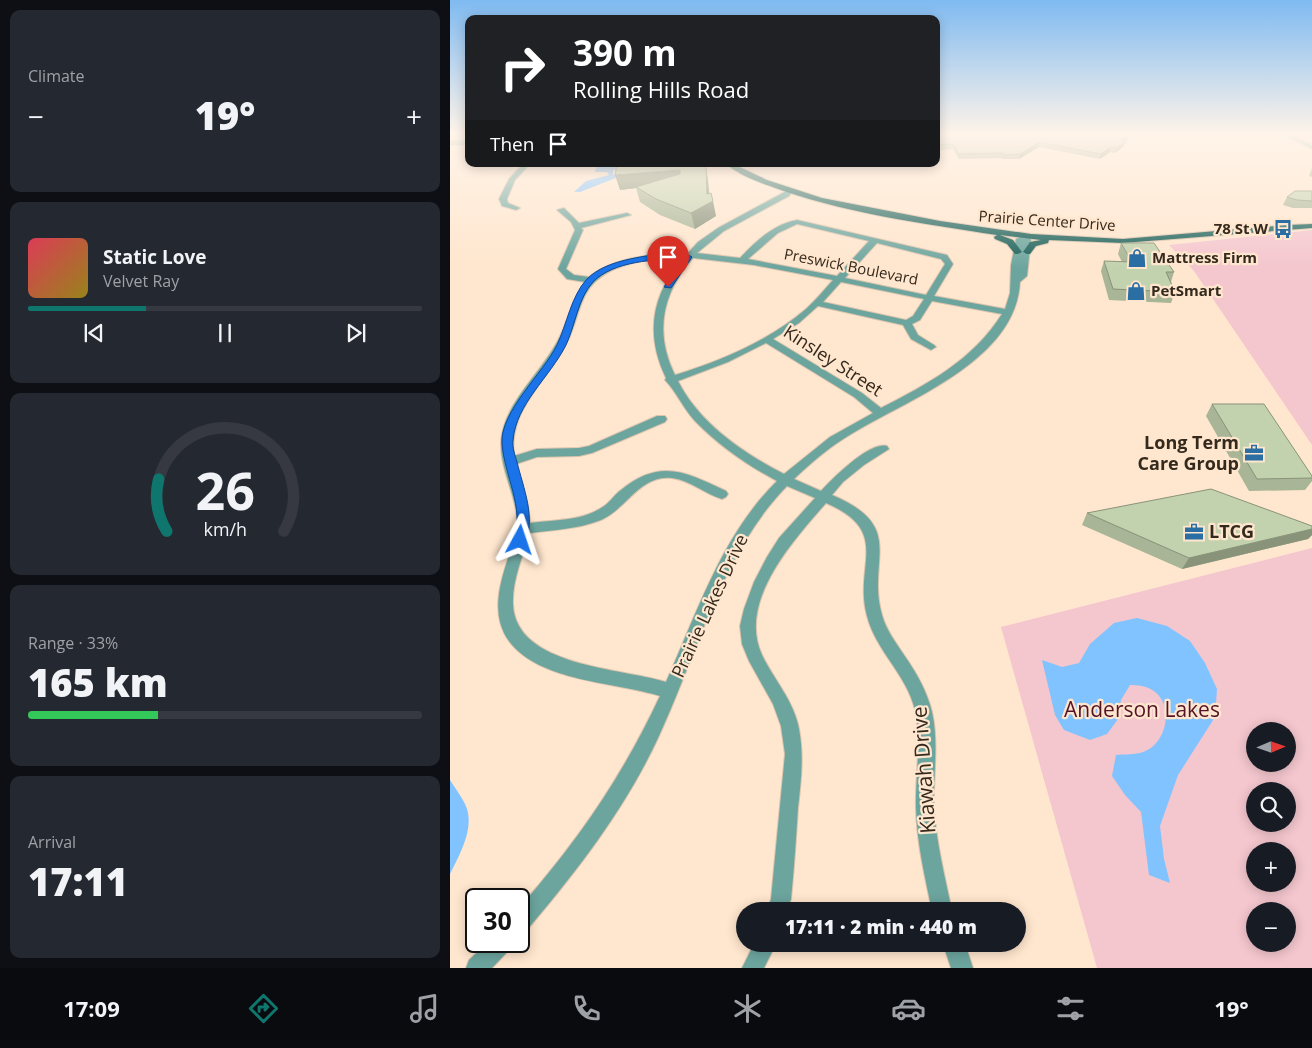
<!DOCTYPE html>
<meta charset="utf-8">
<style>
body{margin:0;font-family:"Open Sans",sans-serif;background:#242831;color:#f1f3f6;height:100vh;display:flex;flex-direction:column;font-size:19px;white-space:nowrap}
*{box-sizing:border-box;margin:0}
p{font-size:16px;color:#9ea1a6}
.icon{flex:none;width:28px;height:28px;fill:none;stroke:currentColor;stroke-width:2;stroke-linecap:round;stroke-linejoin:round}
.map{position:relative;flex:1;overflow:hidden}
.sheet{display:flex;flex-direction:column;gap:10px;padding:10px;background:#0d0f14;width:450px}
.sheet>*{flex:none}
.banner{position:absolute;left:15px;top:15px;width:475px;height:152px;border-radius:10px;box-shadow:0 2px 12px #0003;background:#202124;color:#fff;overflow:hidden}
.needle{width:32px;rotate:88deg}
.fabs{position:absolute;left:796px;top:722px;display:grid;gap:10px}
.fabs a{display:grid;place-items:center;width:50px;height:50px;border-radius:50%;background:#171b24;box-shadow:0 2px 12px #0003;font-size:25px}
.speed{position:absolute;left:15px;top:888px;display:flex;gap:10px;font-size:25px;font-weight:700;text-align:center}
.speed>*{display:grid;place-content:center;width:65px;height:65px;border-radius:50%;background:#171b24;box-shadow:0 2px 12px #0003;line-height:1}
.speed .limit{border:2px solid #111;border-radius:8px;background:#fff;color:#111}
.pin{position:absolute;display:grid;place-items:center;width:42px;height:42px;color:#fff;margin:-51px -21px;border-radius:50% 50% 50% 0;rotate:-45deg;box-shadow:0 0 5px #0007}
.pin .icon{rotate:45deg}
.me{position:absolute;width:55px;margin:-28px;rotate:5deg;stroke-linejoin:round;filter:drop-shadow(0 0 4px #0008)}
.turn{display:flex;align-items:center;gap:18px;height:105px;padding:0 25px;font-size:22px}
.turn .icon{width:65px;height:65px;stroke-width:2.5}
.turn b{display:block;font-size:35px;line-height:42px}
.then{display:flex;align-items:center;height:48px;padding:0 25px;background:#0003;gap:10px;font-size:19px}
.big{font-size:38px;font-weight:800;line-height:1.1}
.sheet .tile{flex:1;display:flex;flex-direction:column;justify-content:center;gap:8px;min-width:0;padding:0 18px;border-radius:10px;background:#242831}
.sheet .dial{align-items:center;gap:0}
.dial svg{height:130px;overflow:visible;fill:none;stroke:#363941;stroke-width:7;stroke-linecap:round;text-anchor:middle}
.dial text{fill:#f1f3f6;stroke:none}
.song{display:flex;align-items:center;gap:15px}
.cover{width:60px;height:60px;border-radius:8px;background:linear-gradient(135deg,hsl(350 70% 55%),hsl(50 70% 35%))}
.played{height:5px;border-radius:2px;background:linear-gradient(90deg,#0f766e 30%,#363941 30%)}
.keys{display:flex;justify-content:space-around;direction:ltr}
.heat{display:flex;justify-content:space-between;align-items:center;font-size:28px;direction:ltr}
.charge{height:8px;border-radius:4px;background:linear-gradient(90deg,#34c759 33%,#363941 0)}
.trip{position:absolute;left:286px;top:902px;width:290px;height:50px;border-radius:25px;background:#171b24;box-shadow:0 2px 12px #0003;font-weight:800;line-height:50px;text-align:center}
.menu{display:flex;height:80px;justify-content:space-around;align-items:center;background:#090b0e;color:#9ea1a6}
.menu .icon{width:35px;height:35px}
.menu .current{color:#0f766e}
.menu b{font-size:22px;color:#f1f3f6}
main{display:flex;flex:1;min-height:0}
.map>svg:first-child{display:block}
.green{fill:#f4c6ce;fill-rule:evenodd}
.water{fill:#81c3fe}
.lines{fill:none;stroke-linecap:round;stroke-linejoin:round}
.minor-casing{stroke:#dac4ae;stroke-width:2}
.major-casing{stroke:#dac4ae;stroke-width:2}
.minor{fill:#6ca59e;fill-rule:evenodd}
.major{fill:#1c625b;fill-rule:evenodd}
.wall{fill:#a8b596}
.shaded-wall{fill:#88937a}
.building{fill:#c3d2ae;stroke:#88937a}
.route{fill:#1a73e8;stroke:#114b97}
.labels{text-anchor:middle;stroke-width:4.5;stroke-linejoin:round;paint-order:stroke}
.far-street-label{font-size:15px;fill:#34291d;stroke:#ffe6ce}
.far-poi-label{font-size:15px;font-weight:bold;fill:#34291d;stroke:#ffe6ce;text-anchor:start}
.street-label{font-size:18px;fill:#34291d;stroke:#ffe6ce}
.poi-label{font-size:18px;font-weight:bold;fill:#34291d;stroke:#ffe6ce;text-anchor:end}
.near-park-label{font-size:21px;fill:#551328;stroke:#ffe6ce}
.near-street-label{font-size:21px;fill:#34291d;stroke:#ffe6ce}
</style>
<main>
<section class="sheet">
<div class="tile"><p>Climate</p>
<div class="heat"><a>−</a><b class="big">19°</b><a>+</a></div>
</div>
<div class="tile">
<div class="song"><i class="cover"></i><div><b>Static Love</b><p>Velvet Ray</p></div></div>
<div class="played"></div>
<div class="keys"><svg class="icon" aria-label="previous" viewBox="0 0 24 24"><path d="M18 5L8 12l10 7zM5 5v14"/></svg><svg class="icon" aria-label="pause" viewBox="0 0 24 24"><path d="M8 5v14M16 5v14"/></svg><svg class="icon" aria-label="next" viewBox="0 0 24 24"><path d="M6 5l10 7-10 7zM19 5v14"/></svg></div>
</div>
<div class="tile dial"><svg viewBox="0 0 100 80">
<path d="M14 69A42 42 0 1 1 86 69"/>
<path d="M14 69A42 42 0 0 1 9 37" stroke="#0f766e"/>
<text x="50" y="56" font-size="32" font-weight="700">26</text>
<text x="50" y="72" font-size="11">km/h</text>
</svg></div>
<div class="tile"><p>Range · 33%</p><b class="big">165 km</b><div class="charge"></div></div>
<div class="tile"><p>Arrival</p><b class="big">17:11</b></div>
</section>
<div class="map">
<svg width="862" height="968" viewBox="0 0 862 968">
<rect width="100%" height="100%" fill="#ffe6ce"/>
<g class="green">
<polygon points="862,230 862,445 744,271 719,245"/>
<path d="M 862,548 L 862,968 L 647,968 L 551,627 ZM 805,731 L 838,731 L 838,764 L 805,764 ZM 805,791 L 838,791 L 838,824 L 805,824 ZM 805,851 L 838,851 L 838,884 L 805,884 ZM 805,911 L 838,911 L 838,944 L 805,944 Z"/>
</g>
<g class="water">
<polygon points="147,164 206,164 163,170 163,175 169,174 171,176 130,192 124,192 136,181 159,175 157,172 145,172"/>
<path d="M 687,618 L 717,626 L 740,641 L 755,663 L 767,689 L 765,717 L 728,775 L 710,826 L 714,859 L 720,883 L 699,875 L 691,812 L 675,795 L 662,776 L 666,755 C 674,754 685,755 693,752 C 722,743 729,683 680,685 L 671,700 L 668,719 L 657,734 L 640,740 L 614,730 L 605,715 L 592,660 L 612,667 L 629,663 L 640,644 L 664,623 Z"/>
<path d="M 0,780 C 5,788 11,796 15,804 C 26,826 10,854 0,874 Z"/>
</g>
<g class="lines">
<g class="minor-casing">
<g id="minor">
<polygon points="831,133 838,133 862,145 862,149"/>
<rect x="0" y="141" width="19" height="4"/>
<polygon points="73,164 80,164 65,180 57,199 58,203 70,208 66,210 52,206 49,199 59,179"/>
<path d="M 340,189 L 343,191 L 339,196 L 274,231 L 247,253 L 290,258 C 306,241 324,224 347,220 L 497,255 L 503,264 L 484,296 L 555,309 L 560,293 L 561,265 L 566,239 L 574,235 L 581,239 L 577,276 L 570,282 C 566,362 455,400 398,436 C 378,448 361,463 344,479 L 371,491 C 383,478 420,441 437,446 L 439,449 L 414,465 L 393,482 L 382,495 C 458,527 416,560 432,615 C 436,630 446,643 454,655 C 466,672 477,691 482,712 C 489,743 483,776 484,807 C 486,842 495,877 502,911 L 482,911 C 475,877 467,844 466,809 C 465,777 472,742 465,710 C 457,675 426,651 417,616 C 403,565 443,532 376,503 C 344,540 287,601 312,655 C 324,680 344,701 349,729 C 354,756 351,781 348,808 C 346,839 344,869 341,899 L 337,911 L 317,911 L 321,899 L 335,754 L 331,726 L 323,704 L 299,661 L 292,644 L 290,626 L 294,609 L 304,582 L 317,557 L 329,538 L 365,498 L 337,486 C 272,552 247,655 208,738 C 175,809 127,871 76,931 L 69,934 L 69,908 C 128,841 172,777 210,696 C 166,682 89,682 59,641 C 39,613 51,579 61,550 C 63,543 67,535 67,528 C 69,499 50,472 51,442 C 53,405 89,375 106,344 C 118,324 121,301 135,282 L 117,279 L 108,269 L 125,230 L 121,222 L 107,210 L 114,208 L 129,223 L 177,213 L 181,215 L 131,228 L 133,230 L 116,269 L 124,275 L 139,277 C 165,256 206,253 238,253 L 248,242 L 268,228 ZM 347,224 L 419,241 L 387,276 L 298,259 L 328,233 ZM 427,243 L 491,259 L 495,264 L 476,295 L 395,278 ZM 223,258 L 234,258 C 201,294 195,335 216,378 L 215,380 C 226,391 233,408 245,421 C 268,445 297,465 327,481 C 272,535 247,613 216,682 C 172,668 65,667 63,604 C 62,580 73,556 80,533 C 104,530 128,529 151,520 C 177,509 189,475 222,478 C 240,480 255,494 272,499 L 276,497 L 278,494 L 276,491 C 236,472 210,458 171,490 C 164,495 159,504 151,508 C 131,521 103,520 80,523 L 78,506 L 66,464 L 87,457 L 129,456 L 142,453 L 215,422 L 217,419 L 215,416 L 207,416 L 139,446 L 129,448 L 87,449 L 64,456 C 62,442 64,431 69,418 C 81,389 106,367 119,338 C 128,319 130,294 147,280 C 167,262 197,260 223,258 ZM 243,258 L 304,265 L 383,280 C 374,290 366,300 356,309 C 320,340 271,361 225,375 C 204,333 212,293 243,258 ZM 391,282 L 474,299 L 463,316 L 456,320 L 373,302 ZM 482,301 L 552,314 C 523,360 478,384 431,408 L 412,393 L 323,339 L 349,323 L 368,306 L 453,325 L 461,339 L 481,350 L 486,347 L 484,345 L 468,335 L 462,324 L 470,320 ZM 316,343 L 404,397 L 423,413 L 380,437 L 334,474 C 293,453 249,423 228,381 L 278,362 Z"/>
<polygon points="39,941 64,941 61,948 42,968 16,968 19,960"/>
<polygon points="304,944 326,944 314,968 292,968"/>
<polygon points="493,944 515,944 523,968 501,968"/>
</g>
</g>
<g class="major-casing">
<path id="major" d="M 276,164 L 283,164 L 317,180 L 372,198 L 490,221 L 581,234 L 673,239 L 838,225 L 862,224 L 862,228 L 673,243 L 599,240 L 598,243 L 586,246 L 580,254 L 577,254 L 573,252 L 580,242 L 591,240 L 550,235 L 563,240 L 572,252 L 568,254 L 565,254 L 557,244 L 545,239 L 544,237 L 547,235 C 475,224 388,212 320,186 C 305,181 288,174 276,164 Z"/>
</g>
<use href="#minor" class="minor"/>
<use href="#major" class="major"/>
</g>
<g class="wall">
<polygon points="486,133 680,134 679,138 675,141 674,146 665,153 660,152 650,159 589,147 569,159 553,159 552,158 509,159 503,149 486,150"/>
<polygon points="244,165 256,167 258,181 259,194 266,216 245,229 210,215 190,202 186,188 170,190"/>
<polygon points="862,168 862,177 859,176"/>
<polygon points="862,191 862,208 843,208 833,205 837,197"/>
<polygon points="671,243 724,272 721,282 725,292 721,303 659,300 651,271 654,261 672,262 668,254"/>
<polygon points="762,404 862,478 862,481 855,490 799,491 756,416"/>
<polygon points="637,513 862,526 862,535 858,539 732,569 632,525"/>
</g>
<g class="shaded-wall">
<polygon points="680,134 679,138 670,145 671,140"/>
<polygon points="676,141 674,146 665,153 666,148"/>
<polygon points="589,142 589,147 569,159 570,154"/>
<polygon points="661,147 660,152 650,159 651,154"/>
<polygon points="256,167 258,181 260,203 263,201 266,216 245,229 241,213 257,194"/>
<polygon points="230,170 233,185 186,187 186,188 170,190 165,175"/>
<polygon points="862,529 862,535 858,539 732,569 739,558"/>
</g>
<g class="building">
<polygon points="486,133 675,133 680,134 671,140 676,141 666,148 661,147 651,154 589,142 570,154 554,155 553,153 509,154 503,144 486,145"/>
<polygon points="197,164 243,164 244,165 250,164 256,167 257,194 261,193 263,201 241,213 206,199 186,187 230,174 230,170 165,175 167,165"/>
<polygon points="845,191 862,191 862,201 847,200 837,197"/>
<polygon points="671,243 704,243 724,272 716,272 725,292 663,289 654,261 682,262"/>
<polygon points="762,404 814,404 862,476 862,478 807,479"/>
<polygon points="761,489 862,526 862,529 739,558 637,513"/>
</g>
<linearGradient id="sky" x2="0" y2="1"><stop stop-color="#7fbaf1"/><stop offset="0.5" stop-color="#fff4e9"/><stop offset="1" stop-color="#fff4e9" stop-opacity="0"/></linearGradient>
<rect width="862" height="268" fill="url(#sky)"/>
<path class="route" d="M 208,254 L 238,255 L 242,257 L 221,288 L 214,287 L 233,259 C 206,259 163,261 143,282 C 128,298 125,326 116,345 C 100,377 66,404 63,440 C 62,447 65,455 67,462 C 73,487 87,520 74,544 L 66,544 L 64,540 C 75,508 54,475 52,443 C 50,412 94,372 107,345 C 117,324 121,296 137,279 C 155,261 186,258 208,254 Z"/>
<defs>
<g id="bus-bare" transform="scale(1.5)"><path d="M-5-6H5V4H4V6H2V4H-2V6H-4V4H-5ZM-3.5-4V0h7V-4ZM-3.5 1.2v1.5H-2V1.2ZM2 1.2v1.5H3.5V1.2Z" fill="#2b6ea3" stroke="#ffe6ce" stroke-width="2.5" paint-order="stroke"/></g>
<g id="shop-bare" transform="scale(1.5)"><path d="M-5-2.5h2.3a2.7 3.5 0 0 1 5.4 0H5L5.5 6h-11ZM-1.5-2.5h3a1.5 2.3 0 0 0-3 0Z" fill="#2b6ea3" stroke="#ffe6ce" stroke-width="2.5" paint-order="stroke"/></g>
<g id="office-bare" transform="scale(1.5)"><path d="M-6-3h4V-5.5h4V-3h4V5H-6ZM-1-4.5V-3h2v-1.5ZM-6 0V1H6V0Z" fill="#2b6ea3" stroke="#ffe6ce" stroke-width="2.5" paint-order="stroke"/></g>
</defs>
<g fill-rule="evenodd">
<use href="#bus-bare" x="833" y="229"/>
<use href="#shop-bare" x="687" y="258"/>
<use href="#shop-bare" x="686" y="291"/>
<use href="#office-bare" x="804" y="453"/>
<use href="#office-bare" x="744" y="532"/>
</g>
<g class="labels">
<g class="far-street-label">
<text transform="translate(597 221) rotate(4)" y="5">Prairie Center Drive</text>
<text transform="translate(401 267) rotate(11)" y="5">Preswick Boulevard</text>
</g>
<g class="far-poi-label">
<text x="818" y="234" text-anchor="end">78 St W</text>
<text x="702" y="263">Mattress Firm</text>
<text x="701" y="296">PetSmart</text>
</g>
<g class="street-label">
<text transform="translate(383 361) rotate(33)" y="6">Kinsley Street</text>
<text transform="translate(260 606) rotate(-65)" y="6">Prairie Lakes Drive</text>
</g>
<g class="poi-label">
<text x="789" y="449">Long Term<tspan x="789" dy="21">Care Group</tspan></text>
<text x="759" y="538" text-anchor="start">LTCG</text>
</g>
<g class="near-park-label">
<text x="692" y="717">Anderson Lakes</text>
</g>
<g class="near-street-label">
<text transform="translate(474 770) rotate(-94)" y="7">Kiawah Drive</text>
</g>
</g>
</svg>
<div class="fabs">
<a><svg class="needle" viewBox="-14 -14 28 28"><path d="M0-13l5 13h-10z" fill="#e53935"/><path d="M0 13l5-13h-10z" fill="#9ea1a6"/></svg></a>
<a><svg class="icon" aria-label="search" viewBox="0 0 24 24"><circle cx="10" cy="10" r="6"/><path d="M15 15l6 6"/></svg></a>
<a>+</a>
<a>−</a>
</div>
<div class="speed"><div class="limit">30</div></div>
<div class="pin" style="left:218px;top:287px;background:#d93025"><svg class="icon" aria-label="arrive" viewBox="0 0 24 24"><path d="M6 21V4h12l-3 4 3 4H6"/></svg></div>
<svg class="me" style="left:70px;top:540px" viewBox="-20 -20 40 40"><path d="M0-17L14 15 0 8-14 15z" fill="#1a73e8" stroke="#fff" stroke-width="4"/></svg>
<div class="trip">17:11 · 2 min · 440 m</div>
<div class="banner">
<div class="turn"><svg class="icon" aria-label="right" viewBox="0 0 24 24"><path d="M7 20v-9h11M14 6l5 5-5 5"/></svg><div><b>390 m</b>Rolling Hills Road</div></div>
<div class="then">Then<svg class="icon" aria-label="arrive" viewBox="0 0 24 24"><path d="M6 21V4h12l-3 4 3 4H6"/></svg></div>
</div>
</div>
</main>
<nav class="menu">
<b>17:09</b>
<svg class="icon current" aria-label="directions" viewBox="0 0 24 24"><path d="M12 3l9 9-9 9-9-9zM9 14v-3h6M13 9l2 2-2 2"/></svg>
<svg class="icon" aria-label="music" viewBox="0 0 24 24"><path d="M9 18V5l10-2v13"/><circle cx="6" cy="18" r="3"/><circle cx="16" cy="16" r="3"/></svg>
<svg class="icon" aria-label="phone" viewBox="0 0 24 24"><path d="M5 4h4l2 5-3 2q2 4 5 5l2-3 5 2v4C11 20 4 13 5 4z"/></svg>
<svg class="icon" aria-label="climate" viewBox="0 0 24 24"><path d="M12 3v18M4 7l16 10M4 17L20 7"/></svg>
<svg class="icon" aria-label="car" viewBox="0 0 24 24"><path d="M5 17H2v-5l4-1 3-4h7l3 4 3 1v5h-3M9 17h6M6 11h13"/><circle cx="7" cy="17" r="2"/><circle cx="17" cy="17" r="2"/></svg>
<svg class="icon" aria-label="filters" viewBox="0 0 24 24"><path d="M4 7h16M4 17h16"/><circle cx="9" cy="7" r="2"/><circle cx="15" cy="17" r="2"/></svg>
<b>19°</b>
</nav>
